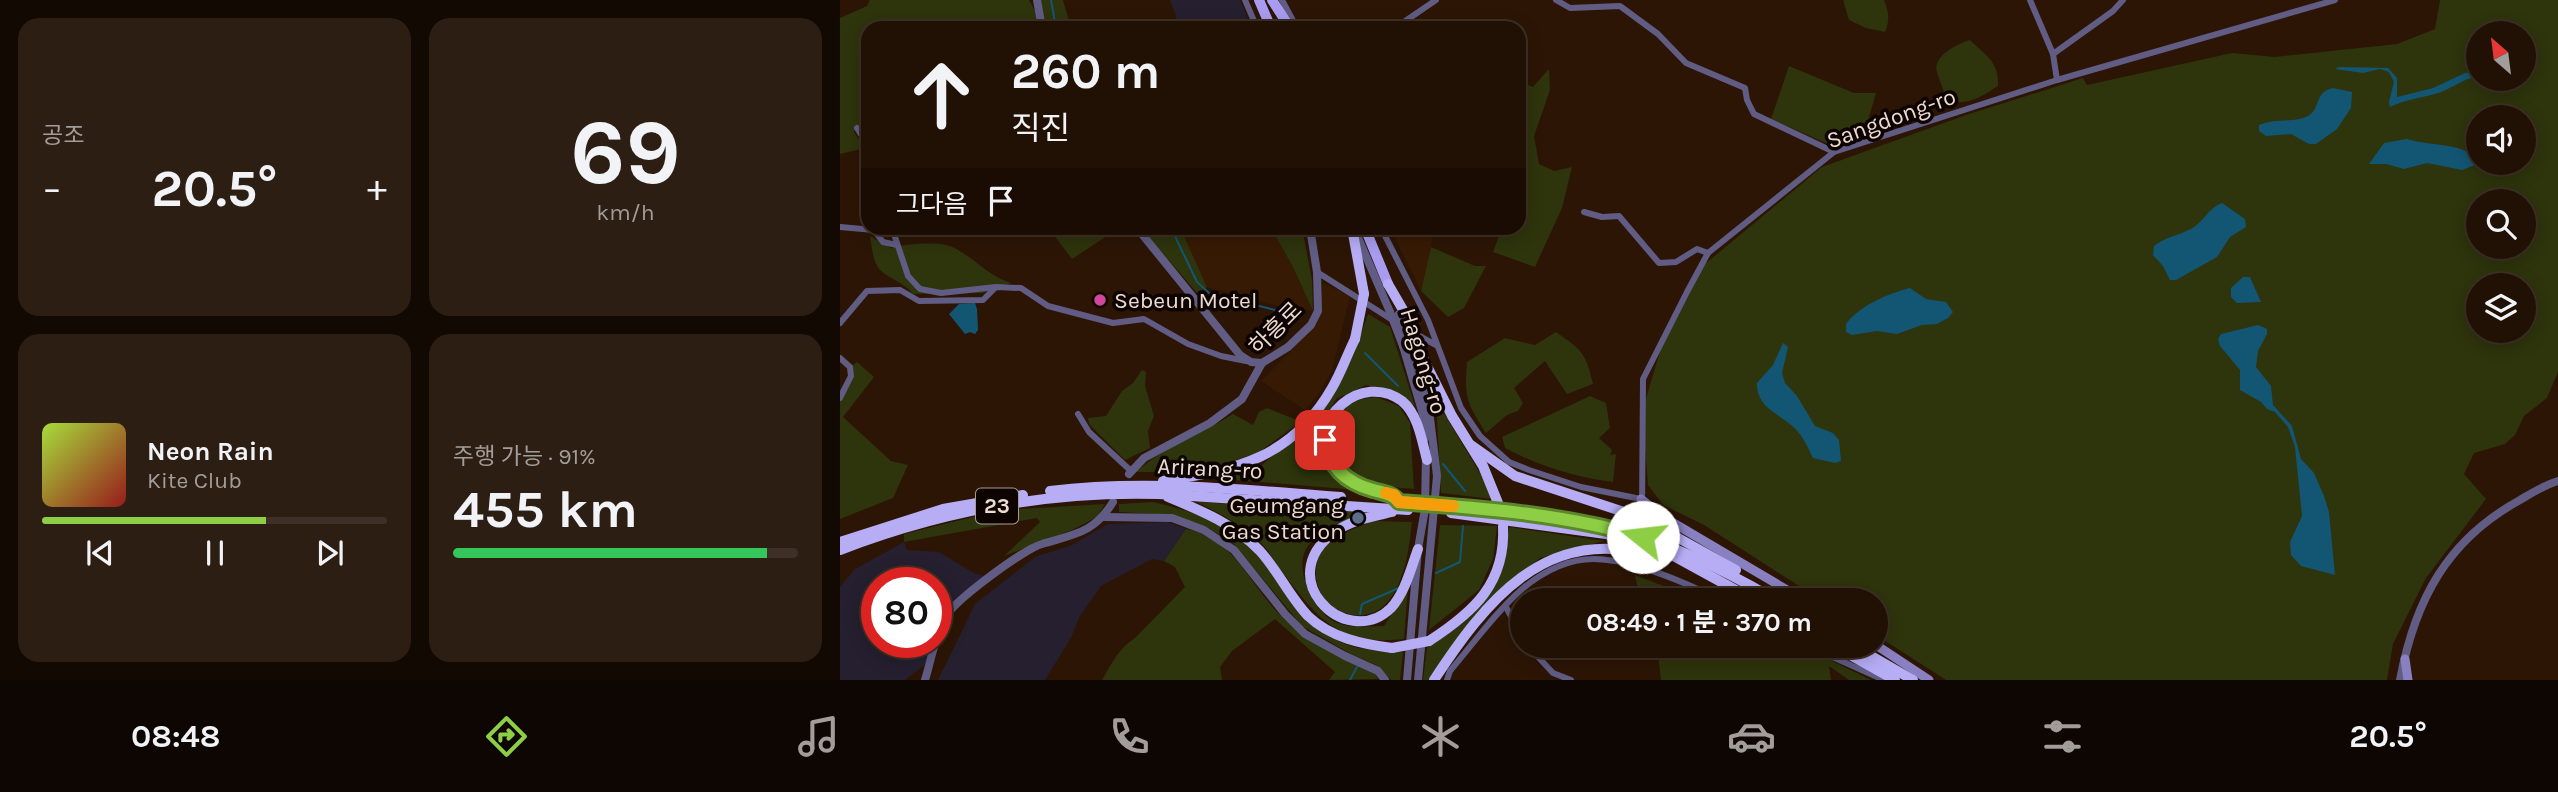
<!DOCTYPE html>
<html lang="ko">
<meta charset="utf-8">
<style>
body{margin:0;font-family:Karla,"Noto Sans KR",sans-serif;background:#2d1e13;color:#f1f3f6;height:100vh;display:flex;flex-direction:column;font-size:26px;white-space:nowrap}
*{box-sizing:border-box;margin:0}
p{font-size:23px;color:#a29d9a}
.icon{flex:none;width:38px;height:38px;fill:none;stroke:currentColor;stroke-width:2;stroke-linecap:round;stroke-linejoin:round}
.map{position:relative;flex:1;overflow:hidden}
.details{display:flex;flex-direction:column;gap:18px;padding:18px;background:#120902;width:840px}
.details>*{flex:none}
.top-card{position:absolute;left:21px;top:21px;width:665px;height:214px;border-radius:21px;box-shadow:0 4px 18px #0003,0 0 0 2px #3e3026;background:#211004;color:#f1f3f6;overflow:hidden}
.needle{width:46px;rotate:332deg}
.tools{position:absolute;left:1626px;top:21px;display:grid;gap:14px}
.tools a{display:grid;place-items:center;width:70px;height:70px;border-radius:50%;background:#211004;box-shadow:0 4px 18px #0003,0 0 0 2px #3e3026;font-size:35px}
.speed{position:absolute;left:21px;top:567px;display:flex;gap:14px;font-size:35px;font-weight:700;text-align:center}
.speed>*{display:grid;place-content:center;width:91px;height:91px;border-radius:50%;background:#211004;box-shadow:0 4px 18px #0003,0 0 0 2px #3e3026;line-height:1}
.speed .limit{border:10px solid #d22;background:#fff;color:#111}
.pin{position:absolute;display:grid;place-items:center;width:60px;height:60px;color:#fff;margin:-30px;border-radius:14px;box-shadow:0 4px 10px #0006}
.me{position:absolute;width:77px;margin:-38px;rotate:286deg;stroke-linejoin:round;filter:drop-shadow(0 0 5px #0008)}
.turn{display:flex;align-items:center;gap:24px;height:147px;padding:0 35px;font-size:32px}
.turn .icon{width:91px;height:91px;stroke-width:2.5}
.turn b{display:block;font-size:49px;line-height:60px}
.then{display:flex;align-items:center;height:66px;padding:0 35px;background:#0003;gap:14px;font-size:26px}
.big{font-size:52px;font-weight:700;line-height:1.1}
.details .widget{flex:1;display:flex;flex-direction:column;justify-content:center;gap:10px;min-width:0;padding:0 24px;border-radius:21px;background:#2d1e13}
.details .dial{align-items:center;gap:0}
.dial b{font-size:91px;line-height:1}
.song{display:flex;align-items:center;gap:21px}
.cover{width:84px;height:84px;border-radius:10px;background:linear-gradient(135deg,hsl(80 70% 55%),hsl(0 70% 35%))}
.played{height:7px;border-radius:4px;background:linear-gradient(90deg,#8dce44 65%,#3e3026 65%)}
.keys{display:flex;justify-content:space-around;direction:ltr}
.heat{display:flex;justify-content:space-between;align-items:center;font-size:38px;direction:ltr}
.charge{height:10px;border-radius:5px;background:linear-gradient(90deg,#34c759 91%,#3e3026 0)}
.details .tiles{flex:1;display:grid;gap:18px;grid-template-columns:repeat(2,1fr)}
.trip{position:absolute;left:670px;top:588px;width:378px;height:70px;border-radius:35px;background:#211004;box-shadow:0 4px 18px #0003,0 0 0 2px #3e3026;font-weight:700;line-height:70px;text-align:center}
.tabs{display:flex;height:112px;justify-content:space-around;align-items:center;background:#0d0602;color:#a29d9a}
.tabs .icon{width:49px;height:49px}
.tabs .current{color:#8dce44}
.tabs b{font-size:32px;color:#f1f3f6}
main{display:flex;flex:1;min-height:0}
.map>svg:first-child{display:block}
.built{fill:#371a04}
.industrial{fill:#251f2f}
.green{fill:#2e340c;fill-rule:evenodd}
.water{fill:#135674}
.lines{fill:none;stroke-linecap:round;stroke-linejoin:round}
.stream{stroke:#135674;stroke-width:2}
.minor{stroke:#615c84;stroke-width:6}
.tertiary{stroke:#615c84;stroke-width:8}
.secondary{stroke:#8980c1;stroke-width:9}
.primary{stroke:#a99cf0;stroke-width:10}
.trunk{stroke:#b7adf5;stroke-width:10}
.tertiary-bridge{stroke:#615c84;stroke-width:8}
.trunk-bridge{stroke:#b7adf5;stroke-width:10}
.route-casing{stroke:#5c862c;stroke-width:18}
.route{stroke:#8dce44;stroke-width:12}
.slow{stroke:#f59e0b;stroke-width:12}
.hotel-dot{fill:#d1479c;stroke:#0d0401;stroke-width:2.5}
.service-dot{fill:#5c6f8a;stroke:#0d0401;stroke-width:2.5}
.labels{text-anchor:middle;stroke-width:7;stroke-linejoin:round;paint-order:stroke}
.shield{fill:#0d0401;stroke:#a99a93;stroke-width:2}
.shield-label{font-size:21px;font-weight:bold;fill:#ecdbd1}
.street-label{font-size:23px;fill:#ecdbd1;stroke:#0d0401}
.poi-label{font-size:23px;fill:#ecdbd1;stroke:#0d0401;text-anchor:start}
</style>
<main>
<section class="details">
<div class="tiles">
<div class="widget"><p>공조</p>
<div class="heat"><a>−</a><b class="big">20.5°</b><a>+</a></div>
</div>
<div class="widget dial"><b>69</b><p>km/h</p></div>
<div class="widget">
<div class="song"><i class="cover"></i><div><b>Neon Rain</b><p>Kite Club</p></div></div>
<div class="played"></div>
<div class="keys"><svg class="icon" aria-label="previous" viewBox="0 0 24 24"><path d="M18 5L8 12l10 7zM5 5v14"/></svg><svg class="icon" aria-label="pause" viewBox="0 0 24 24"><path d="M8 5v14M16 5v14"/></svg><svg class="icon" aria-label="next" viewBox="0 0 24 24"><path d="M6 5l10 7-10 7zM19 5v14"/></svg></div>
</div>
<div class="widget"><p>주행 가능 · 91%</p><b class="big">455 km</b><div class="charge"></div></div>
</div>
</section>
<div class="map">
<svg width="1718" height="680" viewBox="0 0 1718 680">
<rect width="100%" height="100%" fill="#2c1505"/>
<g class="built">
<polygon points="350,228 431,228 453,267 473,311 430,304 367,287 341,232"/>
<polygon points="550,228 593,228 591,247 581,291"/>
<polygon points="483,283 510,296 492,370 478,395 465,410 421,381 477,325"/>
</g>
<g class="industrial">
<polygon points="330,0 400,0 412,28 340,28"/>
<polygon points="327,522 346,529 324,561 312,559 261,586 240,616 231,638 205,680 98,680 135,604 195,557 232,545 268,524"/>
<polygon points="64,542 67,550 99,552 134,573 144,576 102,614 96,632 96,583 37,583 37,642 93,642 86,664 65,680 0,680 0,587 15,569"/>
</g>
<g class="green">
<polygon points="30,0 189,0 195,11 198,28 28,28 28,38 21,52 28,55 28,141 16,125 14,132 25,148 0,154 0,18 27,6"/>
<polygon points="200,0 223,0 231,28 205,28"/>
<path d="M 1003,0 L 1044,0 C 1049,12 1050,20 1045,32 L 1026,28 L 1009,20 Z"/>
<path d="M 1600,0 L 1718,0 L 1718,372 L 1707,398 L 1684,416 L 1675,435 L 1665,444 L 1634,453 L 1624,474 L 1646,499 L 1586,578 L 1553,644 L 1547,680 L 1106,680 L 1036,635 L 1036,600 L 981,600 L 864,525 L 823,505 L 808,485 L 802,412 L 821,348 L 865,264 L 982,167 L 1126,115 L 1243,78 L 1247,85 L 1392,53 L 1435,57 L 1557,44 L 1595,29 ZM 1638,33 L 1684,33 L 1684,79 L 1638,79 ZM 1638,117 L 1684,117 L 1684,163 L 1638,163 ZM 1638,201 L 1684,201 L 1684,247 L 1638,247 ZM 1638,285 L 1684,285 L 1684,331 L 1638,331 Z"/>
<path d="M 1130,40 C 1146,56 1159,61 1158,86 C 1143,96 1124,108 1106,99 C 1104,90 1100,82 1097,73 C 1092,56 1117,44 1130,40 Z"/>
<polygon points="949,66 1014,93 1036,93 1024,134 995,147 931,119"/>
<polygon points="709,69 710,90 694,136 699,164 714,171 732,167 722,208 695,267 653,252 662,228 679,228 679,185 686,168 679,143 679,81 693,87"/>
<polygon points="223,228 279,228 232,259 213,234"/>
<polygon points="301,228 350,228 342,232 367,287 357,293"/>
<polygon points="431,228 462,228 472,280 473,311 453,267"/>
<path d="M 30,236 L 51,248 C 63,244 98,241 110,246 C 132,255 146,275 171,283 L 143,293 L 73,294 C 62,281 49,279 40,270 C 32,261 32,246 30,236 Z"/>
<polygon points="591,247 635,266 646,266 624,308 608,317 581,291"/>
<polygon points="528,314 550,327 575,406 552,392 526,385 496,399 479,430 486,466 517,490 372,478 422,465 480,415 514,354"/>
<path d="M 716,332 C 742,350 746,353 753,384 L 727,394 L 705,361 L 674,388 L 683,403 L 678,411 L 667,415 L 646,433 C 627,403 624,398 627,362 L 665,338 L 695,345 Z"/>
<polygon points="17,362 34,377 3,417 51,461 68,465 53,498 0,519 0,390 8,376 7,369"/>
<polygon points="302,370 306,372 305,386 314,416 308,431 310,448 285,460 249,424 248,418 266,416 282,391 293,383"/>
<path d="M 750,396 L 766,403 L 770,428 L 759,438 L 772,450 L 770,455 L 776,454 L 773,482 C 734,477 699,466 665,448 L 662,437 Z"/>
<path d="M 536,397 L 559,406 L 570,423 L 574,489 C 550,487 519,485 501,467 C 481,446 490,414 514,402 C 520,399 529,398 536,397 Z"/>
<polygon points="596,400 641,475 652,499 601,493"/>
<path d="M 427,408 L 457,420 L 455,426 L 419,452 L 380,466 L 343,472 L 296,472 C 324,447 361,434 393,414 L 413,425 L 419,412 Z"/>
<path d="M 313,502 C 346,510 379,519 405,542 C 440,574 459,625 505,644 C 524,651 543,651 563,652 L 560,680 L 551,680 L 536,665 L 511,654 L 462,626 L 393,543 L 367,527 L 331,515 L 279,512 L 279,504 Z"/>
<path d="M 357,502 L 530,512 C 508,519 483,527 468,546 C 452,567 473,611 495,622 C 510,629 528,626 544,626 L 568,588 L 564,639 C 501,646 479,621 444,574 C 436,564 430,552 421,543 C 402,525 381,514 357,502 Z"/>
<polygon points="265,504 257,517 232,530 164,556 200,522 197,518 64,542 64,534 161,510"/>
<path d="M 534,521 L 572,522 C 569,548 566,577 550,599 C 527,631 477,612 476,575 C 476,567 477,557 483,550 C 496,534 516,528 534,521 Z"/>
<polygon points="600,525 657,526 653,559 639,590 589,630"/>
<path d="M 669,527 L 764,541 L 700,558 L 666,585 L 592,680 L 583,680 L 587,648 C 642,614 662,592 669,527 Z"/>
<path d="M 346,529 C 394,536 411,588 443,618 C 472,644 500,658 535,674 L 538,679 L 489,680 L 495,672 L 435,619 L 392,651 L 380,667 L 382,680 L 262,680 C 272,663 278,649 295,638 L 345,587 L 335,567 L 324,561 Z"/>
<polygon points="795,575 860,600 800,600"/>
<polygon points="817,646 952,646 980,660 959,646 962,646 1031,680 1009,680 989,666 991,680 821,680"/>
</g>
<g class="water">
<path d="M 1499,67 L 1548,68 L 1557,78 L 1557,97 L 1593,88 L 1625,73 L 1638,71 L 1638,76 C 1622,79 1610,90 1595,94 C 1579,98 1565,100 1550,107 L 1549,102 L 1554,82 L 1549,72 L 1540,69 L 1523,73 L 1495,69 Z"/>
<path d="M 1493,88 L 1512,92 L 1511,108 L 1497,129 L 1476,144 L 1469,144 L 1451,134 L 1426,136 L 1419,131 L 1419,125 C 1435,118 1455,123 1468,116 C 1481,109 1474,92 1493,88 Z"/>
<path d="M 1567,139 C 1591,147 1625,141 1640,163 L 1622,170 L 1587,163 L 1564,169 L 1546,164 L 1529,164 L 1544,143 Z"/>
<path d="M 1382,203 L 1405,219 L 1406,227 L 1390,237 L 1377,257 L 1336,280 L 1330,280 L 1323,266 L 1313,255 L 1314,246 C 1325,237 1339,235 1351,229 C 1364,222 1368,208 1382,203 Z"/>
<polygon points="1403,277 1410,277 1421,302 1397,303 1391,297 1391,288"/>
<path d="M 1070,288 L 1086,299 L 1106,302 L 1113,312 L 1108,318 L 1097,324 L 1082,325 L 1057,334 L 1037,331 L 1012,335 L 1006,332 L 1006,324 C 1019,306 1049,293 1070,288 Z"/>
<polygon points="135,303 137,309 138,330 135,334 130,332 125,334 109,314 119,304"/>
<polygon points="1418,325 1427,329 1427,334 1418,351 1416,367 1431,386 1433,405 1452,426 1461,459 1474,473 1484,496 1489,512 1495,575 1461,566 1451,555 1450,542 1462,516 1455,447 1448,427 1435,412 1427,409 1421,402 1400,390 1400,370 1380,346 1378,339 1381,334"/>
<path d="M 943,343 L 948,347 L 942,373 L 945,383 L 957,396 L 975,426 L 993,433 L 999,440 L 1001,461 L 995,463 L 973,458 C 969,450 965,440 959,433 C 946,415 916,411 917,383 L 933,365 Z"/>
</g>
<g class="lines">
<g class="stream">
<polyline points="211,0 216,28"/>
<polyline points="331,228 357,282 369,293 435,310"/>
<polyline points="525,353 558,386"/>
<polyline points="603,464 625,491"/>
<polyline points="596,573 620,562 623,526"/>
<polyline points="520,614 522,604 559,588"/>
<polyline points="510,680 517,667"/>
</g>
<g class="minor">
<polyline points="405,0 417,28"/>
<polyline points="442,0 457,28"/>
<polyline points="716,0 730,8 780,6 818,34 846,63 905,88 907,100 914,114 994,152"/>
<polyline points="1190,0 1213,54 1217,80"/>
<polyline points="555,28 596,0"/>
<polyline points="1213,54 1273,11 1283,0"/>
<polyline points="17,128 28,146"/>
<polyline points="28,162 28,182"/>
<polyline points="744,212 762,217 779,216 819,263 836,262 857,249 868,253"/>
<polyline points="0,227 34,230 43,242 57,245"/>
<polyline points="52,228 68,276 80,289 101,293 156,287 181,288 208,306 273,323 304,319 348,344 381,356 406,361"/>
<polyline points="541,228 588,320 621,408 640,436 669,462 689,470 741,487 801,499"/>
<polyline points="477,272 554,321"/>
<polyline points="0,323 27,291 60,290 79,301 143,300 155,288"/>
<polyline points="572,332 596,345"/>
<polyline points="0,358 10,367 11,376 0,398"/>
<polyline points="238,414 249,432 291,471"/>
<polyline points="802,512 803,379 847,292 868,253 994,152 1217,80 1495,0"/>
<polyline points="666,607 682,637"/>
<polyline points="688,646 713,673 731,680"/>
<polyline points="968,646 1044,680"/>
<path d="M 607,680 L 610,671 C 633,644 655,613 681,590 C 701,573 727,559 754,559 C 793,559 846,583 881,600"/>
</g>
<g class="tertiary">
<polyline points="197,0 202,28"/>
<polyline points="297,228 400,355 411,362 422,363"/>
<polyline points="516,233 550,312"/>
<polyline points="563,346 584,418 585,438"/>
<polyline points="572,348 589,410 597,476 578,680"/>
<polyline points="289,474 304,458 370,423 402,399 422,363 448,347 471,325 478,311 477,272 470,228"/>
<polyline points="263,517 332,518 364,530 394,550 445,614 465,634 505,656 538,671 545,680"/>
<path d="M 85,680 C 91,660 95,637 105,618 C 113,601 184,549 202,544 C 235,534 254,533 273,502"/>
<polyline points="567,680 578,549 585,509 586,455"/>
<path d="M 1560,680 C 1575,600 1607,540 1680,500 C 1692,493 1704,485 1718,481"/>
</g>
<g class="secondary">
<polyline points="801,499 825,518 964,600"/>
<polyline points="1036,645 1089,680"/>
<polyline points="1565,659 1568,680"/>
</g>
<g class="primary">
<polyline points="419,0 431,28"/>
<polyline points="432,0 450,28"/>
<polyline points="525,228 548,284"/>
</g>
<g class="trunk">
<polyline points="512,228 524,294"/>
<polyline points="548,284 566,315"/>
<polyline points="578,348 612,416 643,466 658,503"/>
<polyline points="631,445 675,476 787,513 813,524 896,570"/>
<path d="M 323,481 C 397,470 452,458 492,388 C 501,373 507,355 515,339"/>
<path d="M 210,491 C 306,479 404,490 501,497"/>
<path d="M 328,497 C 362,511 394,524 420,551 C 438,571 450,597 468,616 C 491,638 522,644 552,648"/>
<path d="M 559,502 C 543,483 509,493 491,462 C 466,419 522,371 562,401 C 578,414 582,441 587,460"/>
<path d="M 599,505 C 651,509 703,513 754,523 C 818,537 879,567 936,600"/>
<path d="M 552,512 C 535,516 516,519 501,528 C 426,573 505,653 551,608 C 565,593 571,568 578,549"/>
<polyline points="611,513 766,534 832,555 914,600"/>
<polyline points="0,542 103,509 183,495"/>
<path d="M 0,550 C 101,511 210,491 319,494 L 568,510"/>
<path d="M 589,641 C 634,612 666,583 663,526"/>
<polyline points="994,646 1055,680"/>
<polyline points="1014,646 1073,680"/>
<path d="M 594,680 C 645,602 705,526 808,555"/>
</g>
<g class="tertiary-bridge">
<polyline points="550,312 563,346"/>
<polyline points="559,314 572,348"/>
</g>
<g class="trunk-bridge">
<polyline points="566,315 578,348"/>
<polyline points="515,339 524,294"/>
<polyline points="562,502 599,505"/>
<polyline points="552,648 589,641"/>
</g>
</g>
<g class="lines">
<g class="route-casing">
<path id="route" d="M 485,440 C 489,468 507,483 533,490 C 543,493 552,493 559,502 C 641,508 723,514 803,537"/>
</g>
<use href="#route" class="route"/>
<polyline class="slow" points="546,493 554,495 559,502 613,506"/>
</g>
<circle class="hotel-dot" cx="260" cy="300" r="7"/>
<circle class="service-dot" cx="518" cy="518" r="7"/>
<g class="labels">
<rect class="shield" x="136" y="488.5" width="42" height="35" rx="5"/>
<g class="shield-label">
<text x="157" y="513">23</text>
</g>
<g class="street-label">
<text transform="translate(1051 118) rotate(-20)" y="8">Sangdong-ro</text>
<text transform="translate(435 328) rotate(-45)" y="8">하흥로</text>
<text transform="translate(584 361) rotate(73)" y="8">Hagong-ro</text>
<text transform="translate(370 468) rotate(3)" y="8">Arirang-ro</text>
</g>
<g class="poi-label">
<text x="274" y="308">Sebeun Motel</text>
<text x="504" y="513" text-anchor="end">Geumgang<tspan x="504" dy="26">Gas Station</tspan></text>
</g>
</g>
</svg>
<div class="tools">
<a><svg class="needle" viewBox="-14 -14 28 28"><path d="M0-13l5 13h-10z" fill="#e53935"/><path d="M0 13l5-13h-10z" fill="#a29d9a"/></svg></a>
<a><svg class="icon" aria-label="sound" viewBox="0 0 24 24"><path d="M4 9h4l5-4v14l-5-4H4zM17 9q2 3 0 6"/></svg></a>
<a><svg class="icon" aria-label="search" viewBox="0 0 24 24"><circle cx="10" cy="10" r="6"/><path d="M15 15l6 6"/></svg></a>
<a><svg class="icon" aria-label="layers" viewBox="0 0 24 24"><path d="M12 4l9 5-9 5-9-5zM3 14l9 5 9-5"/></svg></a>
</div>
<div class="speed"><div class="limit">80</div></div>
<div class="pin" style="left:485px;top:440px;background:#d93025"><svg class="icon" aria-label="arrive" viewBox="0 0 24 24"><path d="M6 21V4h12l-3 4 3 4H6"/></svg></div>
<svg class="me" style="left:803px;top:537px" viewBox="-20 -20 40 40"><circle r="19" fill="#fff"/><path d="M0-13L10 11 0 6-10 11z" fill="#8dce44"/></svg>
<div class="trip">08:49 · 1 분 · 370 m</div>
<div class="top-card">
<div class="turn"><svg class="icon" aria-label="ahead" viewBox="0 0 24 24"><path d="M12 20V5M6 11l6-6 6 6"/></svg><div><b>260 m</b>직진</div></div>
<div class="then">그다음<svg class="icon" aria-label="arrive" viewBox="0 0 24 24"><path d="M6 21V4h12l-3 4 3 4H6"/></svg></div>
</div>
</div>
</main>
<nav class="tabs">
<b>08:48</b>
<svg class="icon current" aria-label="directions" viewBox="0 0 24 24"><path d="M12 3l9 9-9 9-9-9zM9 14v-3h6M13 9l2 2-2 2"/></svg>
<svg class="icon" aria-label="music" viewBox="0 0 24 24"><path d="M9 18V5l10-2v13"/><circle cx="6" cy="18" r="3"/><circle cx="16" cy="16" r="3"/></svg>
<svg class="icon" aria-label="phone" viewBox="0 0 24 24"><path d="M5 4h4l2 5-3 2q2 4 5 5l2-3 5 2v4C11 20 4 13 5 4z"/></svg>
<svg class="icon" aria-label="climate" viewBox="0 0 24 24"><path d="M12 3v18M4 7l16 10M4 17L20 7"/></svg>
<svg class="icon" aria-label="car" viewBox="0 0 24 24"><path d="M5 17H2v-5l4-1 3-4h7l3 4 3 1v5h-3M9 17h6M6 11h13"/><circle cx="7" cy="17" r="2"/><circle cx="17" cy="17" r="2"/></svg>
<svg class="icon" aria-label="filters" viewBox="0 0 24 24"><path d="M4 7h16M4 17h16"/><circle cx="9" cy="7" r="2"/><circle cx="15" cy="17" r="2"/></svg>
<b>20.5°</b>
</nav>
